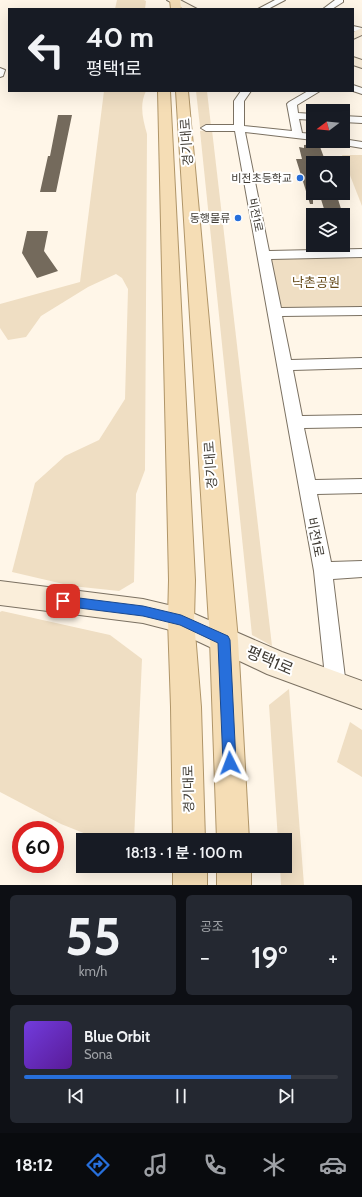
<!DOCTYPE html>
<html lang="ko">
<meta charset="utf-8">
<style>
body{margin:0;font-family:Cabin,"Noto Sans KR",sans-serif;background:#242831;color:#f1f3f6;height:100vh;display:flex;flex-direction:column;font-size:15px;white-space:nowrap}
*{box-sizing:border-box;margin:0}
p{font-size:13px;color:#9ea1a6}
.icon{flex:none;width:22px;height:22px;fill:none;stroke:currentColor;stroke-width:2;stroke-linecap:round;stroke-linejoin:round}
.map{position:relative;height:885px;overflow:hidden}
.details{display:flex;flex-direction:column;gap:10px;padding:10px;background:#0d0f14;flex:1}
.details>*{flex:none}
.hud{position:absolute;left:8px;top:8px;width:346px;height:84px;border-radius:0px;box-shadow:0 4px 16px #0002;background:#171b24;color:#f1f3f6;overflow:hidden}
.needle{width:26px;rotate:254deg}
.tools{position:absolute;left:306px;top:104px;display:grid;gap:8px}
.tools a{display:grid;place-items:center;width:44px;height:44px;border-radius:0px;background:#171b24;box-shadow:0 4px 16px #0002;font-size:20px}
.speed{position:absolute;left:12px;top:821px;display:flex;gap:8px;font-size:20px;font-weight:700;text-align:center}
.speed>*{display:grid;place-content:center;width:52px;height:52px;border-radius:50%;background:#171b24;box-shadow:0 4px 16px #0002;line-height:1}
.speed .limit{border:6px solid #d22;background:#fff;color:#111}
.pin{position:absolute;display:grid;place-items:center;width:34px;height:34px;color:#fff;margin:-17px;border-radius:8px;box-shadow:0 2px 6px #0006}
.me{position:absolute;width:44px;margin:-22px;rotate:357deg;stroke-linejoin:round;filter:drop-shadow(0 0 3px #0008)}
.turn{display:flex;align-items:center;gap:14px;height:84px;padding:0 12px;font-size:18px}
.turn .icon{width:52px;height:52px;stroke-width:2.5}
.turn b{display:block;font-size:28px;line-height:34px}
.big{font-size:30px;font-weight:600;line-height:1.1}
.details .widget{flex:1;display:flex;flex-direction:column;justify-content:center;gap:6px;min-width:0;padding:0 14px;border-radius:6px;background:#242831}
.details .dial{align-items:center;gap:0}
.dial b{font-size:52px;line-height:1}
.song{display:flex;align-items:center;gap:12px}
.cover{width:48px;height:48px;border-radius:6px;background:linear-gradient(135deg,hsl(260 70% 55%),hsl(270 70% 35%))}
.played{height:4px;border-radius:2px;background:linear-gradient(90deg,#276fdb 85%,#363941 85%)}
.keys{display:flex;justify-content:space-around;direction:ltr}
.heat{display:flex;justify-content:space-between;align-items:center;font-size:22px;direction:ltr}
.details .tiles{flex:1;display:grid;gap:10px;grid-template-columns:1fr 1fr}
.widget:last-child{grid-column:span 2}
.trip{position:absolute;left:76px;top:833px;width:216px;height:40px;border-radius:0px;background:#171b24;box-shadow:0 4px 16px #0002;font-weight:600;line-height:40px;text-align:center}
.tab-bar{display:flex;height:64px;justify-content:space-around;align-items:center;background:#090b0e;color:#9ea1a6}
.tab-bar .icon{width:28px;height:28px}
.tab-bar .current{color:#276fdb}
.tab-bar b{font-size:18px;color:#f1f3f6}
.map>svg:first-child{display:block}
.green{fill:#efdec3}
.building{fill:#746a5c}
.lines{fill:none;stroke-linecap:round;stroke-linejoin:round}
.street-casing{stroke:#7b7162;stroke-width:2}
.secondary-casing{stroke:#7b7162;stroke-width:2}
.primary-casing{stroke:#b09568;stroke-width:2}
.street{fill:#fff;fill-rule:evenodd}
.secondary{fill:#faeeda;fill-rule:evenodd}
.primary{fill:#f5ddb5;fill-rule:evenodd}
.route{fill:#276fdb;stroke:#19488e}
.poi-dot{fill:#276fdb;stroke:#fff;stroke-width:1.5}
.labels{text-anchor:middle;stroke-width:4;stroke-linejoin:round;paint-order:stroke}
.far-poi-label{font-size:11px;fill:#3e3a33;stroke:#fff;text-anchor:end}
.far-street-label{font-size:11px;fill:#3e3a33;stroke:#fff}
.street-label{font-size:13px;fill:#3e3a33;stroke:#fff}
.park-label{font-size:13px;fill:#674c1c;stroke:#fff}
.near-street-label{font-size:16px;fill:#3e3a33;stroke:#fff}
</style>
<div class="map">
<svg width="362" height="885" viewBox="0 0 362 885">
<rect width="100%" height="100%" fill="#fff6e8"/>
<g class="green">
<polygon points="117,0 144,0 146,1 145,9 115,9"/>
<path d="M 104,91 L 146,91 C 139,105 143,120 147,134 L 145,470 L 136,494 L 134,582 L 119,591 L 72,586 L 12,572 L 35,483 L 65,456 L 99,440 L 125,399 L 128,289 L 122,278 L 116,274 L 88,287 L 41,316 L 26,337 L 8,340 L 0,328 L 0,304 L 80,282 Z"/>
<polygon points="196,91 207,91 211,126 200,127"/>
<polygon points="212,130 272,646 252,635 200,131"/>
<polygon points="342,155 362,155 362,206"/>
<polygon points="362,255 362,308 286,309 278,305 270,259"/>
<polygon points="2,611 110,635 142,659 134,840 101,840 61,824 0,792 0,612"/>
<polygon points="289,689 304,885 281,885 280,866 285,866 285,840 278,840 269,705"/>
<polygon points="350,722 362,730 362,777 337,762"/>
</g>
<g class="building">
<polygon points="58,115 72,115 56,192 40,192 48,156 50,156"/>
<polygon points="319,144 326,163 313,163 313,204 310,204 296,159 302,159 299,147 304,148 304,145"/>
<polygon points="319,193 336,193 343,215 326,215"/>
<polygon points="27,231 48,231 44,251 58,271 37,278 22,253"/>
</g>
<g class="lines">
<g class="street-casing">
<g id="street">
<polygon points="275,0 285,0 268,9 258,9"/>
<polygon points="335,0 343,0 343,2 332,9 323,9"/>
<polygon points="353,26 362,28 362,33 353,31"/>
<polygon points="0,68 5,70 3,76 0,77"/>
<polygon points="353,85 362,88 362,94 353,91"/>
<polygon points="241,91 251,91 244,101 244,126 292,131 287,104 289,102 308,91 320,91 297,105 298,113 313,114 313,120 299,119 302,133 313,134 313,140 245,132 269,251 362,249 362,257 271,259 281,308 362,307 362,315 282,316 291,360 362,358 362,368 293,370 302,416 362,415 362,427 304,428 315,480 362,479 362,493 317,494 331,562 362,561 362,577 333,579 346,686 343,693 336,696 329,693 326,686 314,571 235,131 206,131 201,128 206,125 234,125 234,101"/>
<polygon points="343,116 362,117 362,123 343,122"/>
<polygon points="343,139 362,142 362,148 338,144 333,141 343,141"/>
</g>
</g>
<g class="secondary-casing">
<g id="secondary">
<polygon points="167,0 180,0 197,9 184,9"/>
<polygon points="362,28 362,35 353,39 353,32"/>
<polygon points="353,57 362,60 362,68 353,65"/>
<polygon points="0,581 143,599 181,608 282,652 362,681 362,709 267,674 178,632 143,623 0,605"/>
</g>
</g>
<g class="primary-casing">
<g id="primary">
<polygon points="170,0 180,0 181,9 171,9"/>
<polygon points="158,91 170,91 195,580 194,620 201,707 205,840 173,840 171,707 168,620 169,580"/>
<polygon points="176,91 188,91 238,640 249,840 217,840 210,640"/>
<rect x="173" y="866" width="34" height="19"/>
<rect x="217" y="866" width="34" height="19"/>
</g>
</g>
<use href="#street" class="street"/>
<use href="#secondary" class="secondary"/>
<use href="#primary" class="primary"/>
</g>
<polygon class="route" points="63,596 143,606 181,615 228,636 230,640 236,763 234,767 230,769 225,767 223,763 218,643 180,625 143,616 63,606 60,605 58,601 60,598"/>
<g class="poi-dot">
<circle cx="300" cy="178" r="4"/>
<circle cx="238" cy="218" r="4"/>
</g>
<g class="labels">
<g class="far-poi-label">
<text x="292" y="182">비전초등학교</text>
<text x="230" y="222">동행물류</text>
</g>
<g class="far-street-label">
<text transform="translate(256 215) rotate(79)" y="4">비전1로</text>
</g>
<g class="street-label">
<text transform="translate(186 142) rotate(-94)" y="5">경기대로</text>
<text transform="translate(210 465) rotate(-94)" y="5">경기대로</text>
<text transform="translate(316 537) rotate(79)" y="5">비전1로</text>
<text transform="translate(188 789) rotate(-91)" y="5">경기대로</text>
</g>
<g class="park-label">
<text x="316" y="287">낙촌공원</text>
</g>
<g class="near-street-label">
<text transform="translate(270 660) rotate(23)" y="6">평택1로</text>
</g>
</g>
</svg>
<div class="tools">
<a><svg class="needle" viewBox="-14 -14 28 28"><path d="M0-13l5 13h-10z" fill="#e53935"/><path d="M0 13l5-13h-10z" fill="#9ea1a6"/></svg></a>
<a><svg class="icon" aria-label="search" viewBox="0 0 24 24"><circle cx="10" cy="10" r="6"/><path d="M15 15l6 6"/></svg></a>
<a><svg class="icon" aria-label="layers" viewBox="0 0 24 24"><path d="M12 4l9 5-9 5-9-5zM3 14l9 5 9-5"/></svg></a>
</div>
<div class="speed"><div class="limit">60</div></div>
<div class="pin" style="left:63px;top:601px;background:#d93025"><svg class="icon" aria-label="arrive" viewBox="0 0 24 24"><path d="M6 21V4h12l-3 4 3 4H6"/></svg></div>
<svg class="me" style="left:230px;top:763px" viewBox="-20 -20 40 40"><path d="M0-17L14 15 0 8-14 15z" fill="#276fdb" stroke="#fff" stroke-width="4"/></svg>
<div class="trip">18:13 · 1 분 · 100 m</div>
<div class="hud">
<div class="turn"><svg class="icon" aria-label="left" viewBox="0 0 24 24"><path d="M17 20v-9H6M10 6l-5 5 5 5"/></svg><div><b>40 m</b>평택1로</div></div>
</div>
</div>
<section class="details">
<div class="tiles">
<div class="widget dial"><b>55</b><p>km/h</p></div>
<div class="widget"><p>공조</p>
<div class="heat"><a>−</a><b class="big">19°</b><a>+</a></div>
</div>
<div class="widget">
<div class="song"><i class="cover"></i><div><b>Blue Orbit</b><p>Sona</p></div></div>
<div class="played"></div>
<div class="keys"><svg class="icon" aria-label="previous" viewBox="0 0 24 24"><path d="M18 5L8 12l10 7zM5 5v14"/></svg><svg class="icon" aria-label="pause" viewBox="0 0 24 24"><path d="M8 5v14M16 5v14"/></svg><svg class="icon" aria-label="next" viewBox="0 0 24 24"><path d="M6 5l10 7-10 7zM19 5v14"/></svg></div>
</div>
</div>
</section>
<nav class="tab-bar">
<b>18:12</b>
<svg class="icon current" aria-label="directions" viewBox="0 0 24 24"><path d="M12 3l9 9-9 9-9-9zM9 14v-3h6M13 9l2 2-2 2"/></svg>
<svg class="icon" aria-label="music" viewBox="0 0 24 24"><path d="M9 18V5l10-2v13"/><circle cx="6" cy="18" r="3"/><circle cx="16" cy="16" r="3"/></svg>
<svg class="icon" aria-label="phone" viewBox="0 0 24 24"><path d="M5 4h4l2 5-3 2q2 4 5 5l2-3 5 2v4C11 20 4 13 5 4z"/></svg>
<svg class="icon" aria-label="climate" viewBox="0 0 24 24"><path d="M12 3v18M4 7l16 10M4 17L20 7"/></svg>
<svg class="icon" aria-label="car" viewBox="0 0 24 24"><path d="M5 17H2v-5l4-1 3-4h7l3 4 3 1v5h-3M9 17h6M6 11h13"/><circle cx="7" cy="17" r="2"/><circle cx="17" cy="17" r="2"/></svg>
</nav>
